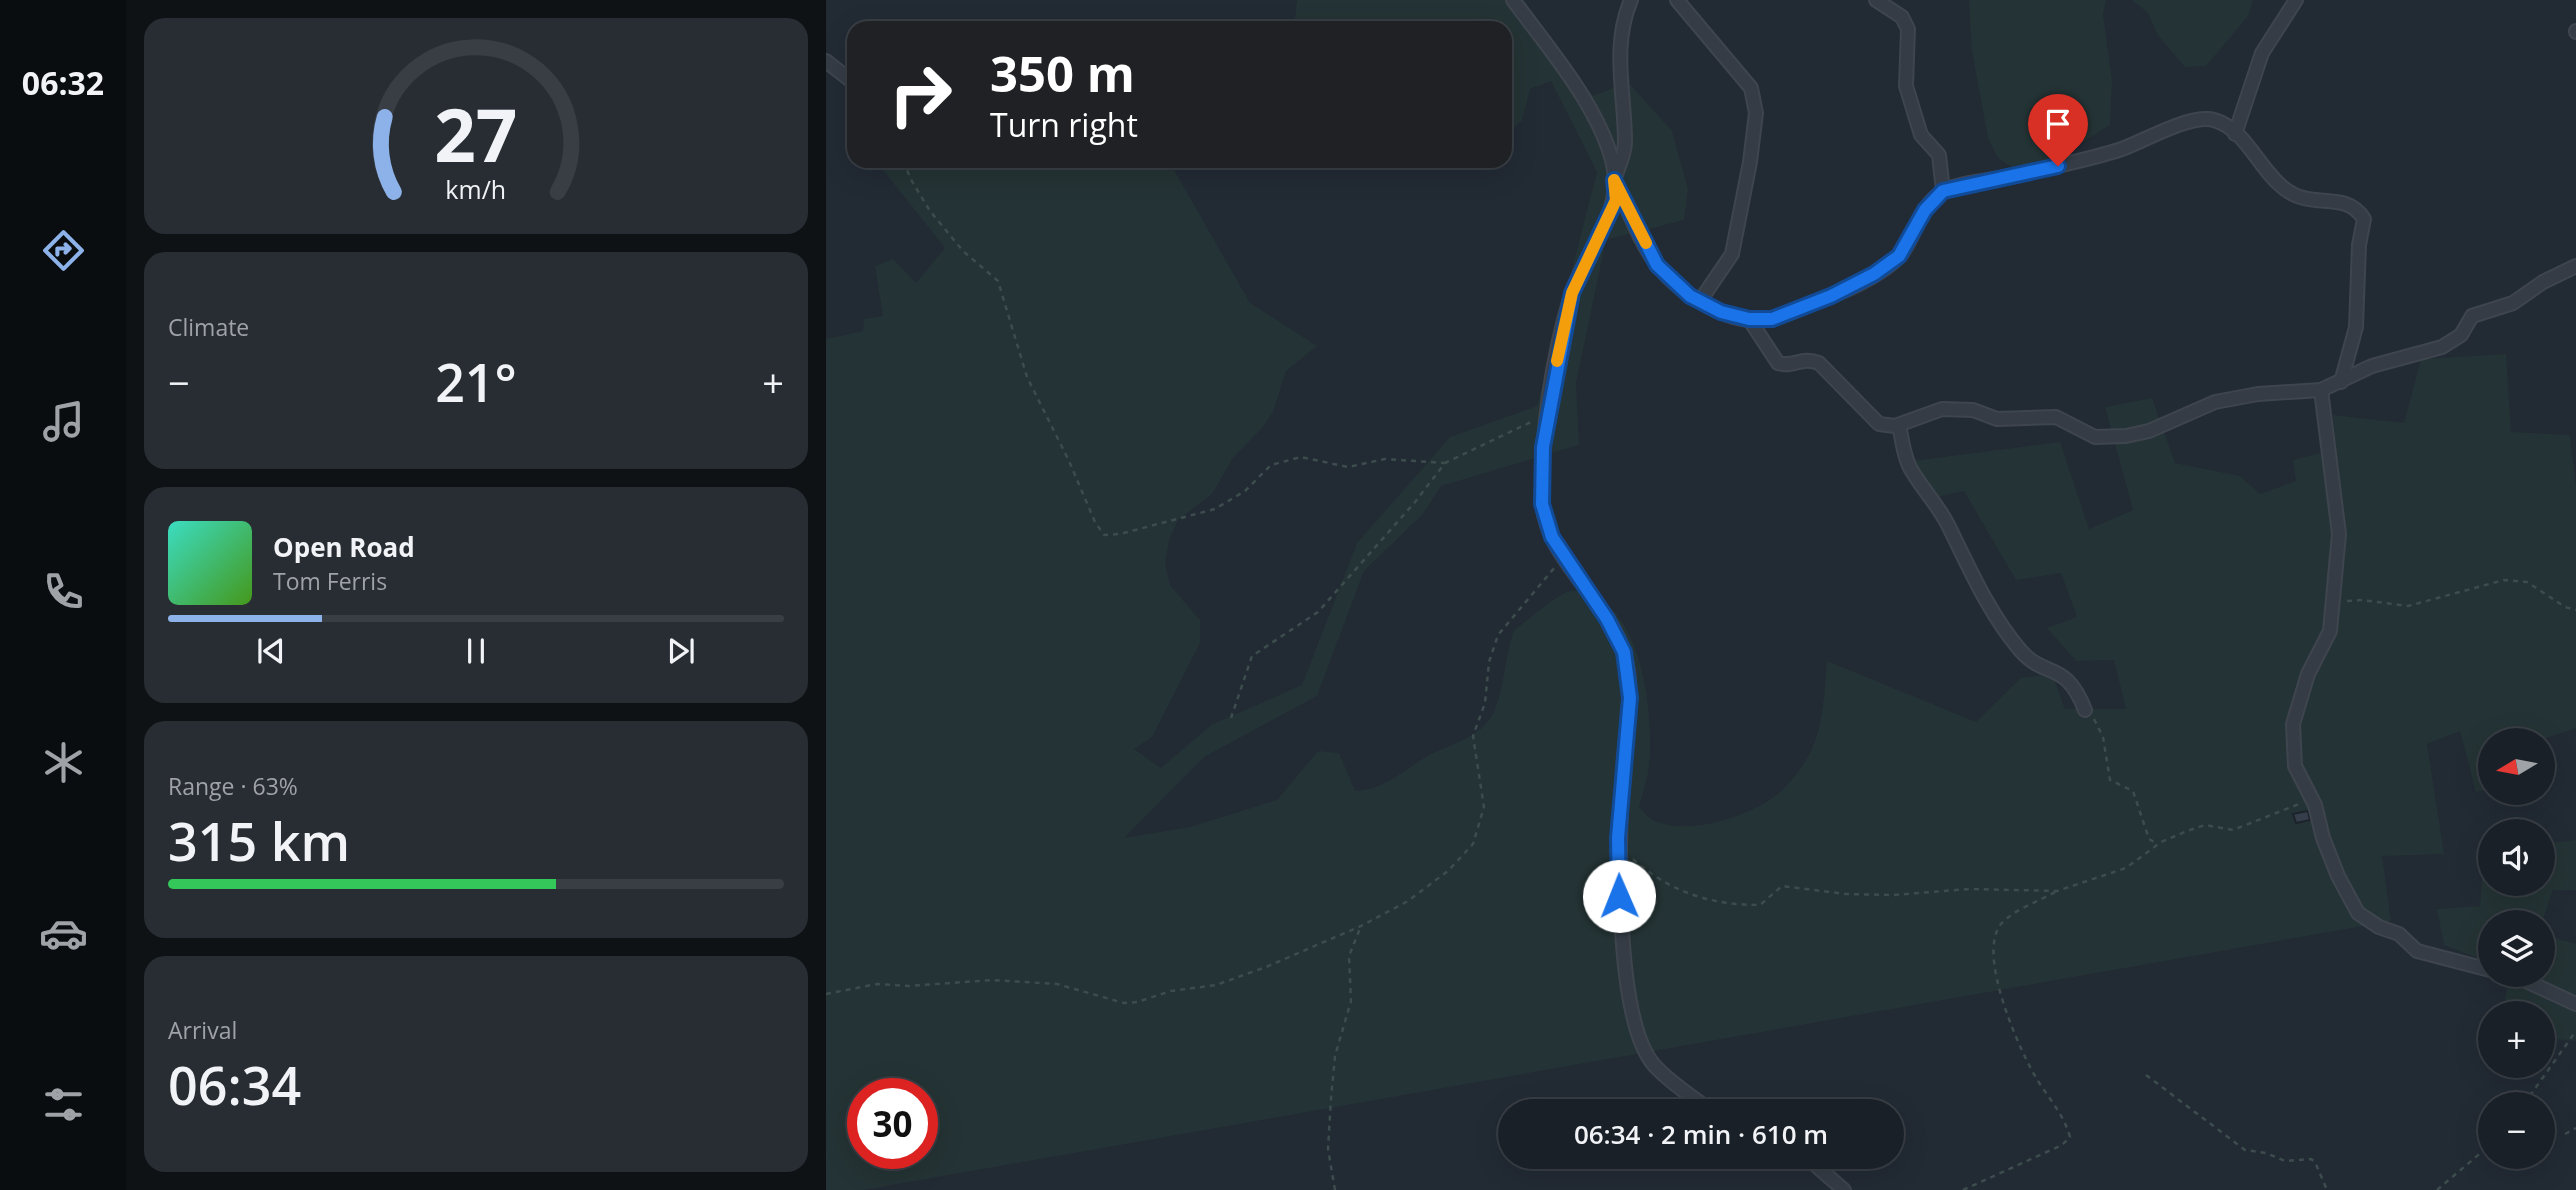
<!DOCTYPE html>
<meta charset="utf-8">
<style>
body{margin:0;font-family:"Open Sans",sans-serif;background:#272d33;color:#f1f3f6;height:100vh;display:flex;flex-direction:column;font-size:26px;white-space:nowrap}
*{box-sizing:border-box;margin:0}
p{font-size:23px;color:#9fa3a7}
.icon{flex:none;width:38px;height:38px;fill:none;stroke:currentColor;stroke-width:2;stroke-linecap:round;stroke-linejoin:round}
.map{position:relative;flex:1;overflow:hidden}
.panel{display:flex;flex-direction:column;gap:18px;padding:18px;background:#0e1215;width:700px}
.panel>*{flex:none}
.guide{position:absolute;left:21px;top:21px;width:665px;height:147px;border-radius:21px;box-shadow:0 7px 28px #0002,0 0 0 2px #383e44;background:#202124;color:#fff;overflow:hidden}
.needle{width:46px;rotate:260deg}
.controls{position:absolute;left:1652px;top:728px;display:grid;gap:14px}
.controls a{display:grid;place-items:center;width:77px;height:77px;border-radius:50%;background:#1a2027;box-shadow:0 7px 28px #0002,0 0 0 2px #383e44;font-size:35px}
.speed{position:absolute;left:21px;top:1078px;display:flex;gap:14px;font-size:35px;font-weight:700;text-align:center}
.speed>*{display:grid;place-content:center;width:91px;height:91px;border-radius:50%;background:#1a2027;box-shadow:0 7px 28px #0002,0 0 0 2px #383e44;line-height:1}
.speed .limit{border:10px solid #d22;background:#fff;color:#111}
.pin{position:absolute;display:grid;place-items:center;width:60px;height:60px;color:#fff;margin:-72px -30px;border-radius:50% 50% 50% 0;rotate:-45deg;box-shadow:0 0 7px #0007}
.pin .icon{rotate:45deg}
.me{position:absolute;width:77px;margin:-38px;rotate:359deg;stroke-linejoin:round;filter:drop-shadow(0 0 5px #0008)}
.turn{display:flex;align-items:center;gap:24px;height:147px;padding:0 28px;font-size:32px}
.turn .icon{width:91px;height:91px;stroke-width:2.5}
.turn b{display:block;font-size:49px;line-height:60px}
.big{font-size:52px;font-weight:600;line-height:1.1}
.panel .card{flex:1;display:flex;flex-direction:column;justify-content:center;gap:10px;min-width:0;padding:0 24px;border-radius:21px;background:#272d33}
.panel .dial{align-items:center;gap:0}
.dial svg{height:182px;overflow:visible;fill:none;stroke:#383e44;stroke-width:7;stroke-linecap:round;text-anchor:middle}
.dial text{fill:#f1f3f6;stroke:none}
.song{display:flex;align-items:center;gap:21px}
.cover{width:84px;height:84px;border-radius:10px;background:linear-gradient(135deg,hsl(170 70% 55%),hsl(100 70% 35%))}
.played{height:7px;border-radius:4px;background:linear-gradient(90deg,#8db2e9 25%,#383e44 25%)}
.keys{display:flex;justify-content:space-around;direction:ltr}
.heat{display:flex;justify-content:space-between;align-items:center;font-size:38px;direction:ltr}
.charge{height:10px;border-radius:5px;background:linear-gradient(90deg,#34c759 63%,#383e44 0)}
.trip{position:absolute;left:672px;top:1099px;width:406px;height:70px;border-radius:35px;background:#1a2027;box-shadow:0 7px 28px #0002,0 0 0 2px #383e44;font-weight:600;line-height:70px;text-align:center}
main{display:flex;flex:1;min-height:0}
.tab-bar{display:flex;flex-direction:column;width:126px;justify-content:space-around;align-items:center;background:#0a0d10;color:#9fa3a7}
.tab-bar .icon{width:49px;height:49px}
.tab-bar .selected{color:#8db2e9}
.tab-bar b{font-size:32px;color:#f1f3f6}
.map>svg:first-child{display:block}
.green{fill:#243335;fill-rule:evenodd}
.building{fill:#353e4a;stroke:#1d232b;stroke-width:2}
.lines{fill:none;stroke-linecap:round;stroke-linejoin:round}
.street-casing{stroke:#3f454e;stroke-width:16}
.path{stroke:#3d4c4d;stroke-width:2.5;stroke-dasharray:5 5;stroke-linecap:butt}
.street{stroke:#353c45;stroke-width:12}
.route-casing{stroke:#114b97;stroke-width:18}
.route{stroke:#1a73e8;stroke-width:12}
.slow{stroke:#f59e0b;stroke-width:12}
</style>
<main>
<nav class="tab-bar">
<b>06:32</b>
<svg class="icon selected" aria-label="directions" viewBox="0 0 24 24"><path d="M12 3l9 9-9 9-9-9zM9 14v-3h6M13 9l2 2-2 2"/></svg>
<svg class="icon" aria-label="music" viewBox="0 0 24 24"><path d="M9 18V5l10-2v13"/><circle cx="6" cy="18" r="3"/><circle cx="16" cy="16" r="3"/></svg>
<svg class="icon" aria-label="phone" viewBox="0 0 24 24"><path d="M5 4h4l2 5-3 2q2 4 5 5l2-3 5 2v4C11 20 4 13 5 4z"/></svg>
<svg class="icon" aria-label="climate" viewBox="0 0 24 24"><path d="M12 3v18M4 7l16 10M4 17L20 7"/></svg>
<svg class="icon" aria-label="car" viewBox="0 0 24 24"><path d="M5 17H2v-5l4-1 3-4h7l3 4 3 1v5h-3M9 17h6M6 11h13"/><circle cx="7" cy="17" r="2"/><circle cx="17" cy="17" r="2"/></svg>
<svg class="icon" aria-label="filters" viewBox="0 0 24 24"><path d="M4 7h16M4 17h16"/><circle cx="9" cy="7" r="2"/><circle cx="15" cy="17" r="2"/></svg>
</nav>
<section class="panel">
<div class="card dial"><svg viewBox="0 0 100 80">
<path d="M14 69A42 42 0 1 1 86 69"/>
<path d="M14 69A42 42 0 0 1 10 36" stroke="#8db2e9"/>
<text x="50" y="56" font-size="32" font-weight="700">27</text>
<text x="50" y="72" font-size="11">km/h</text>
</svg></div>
<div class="card"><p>Climate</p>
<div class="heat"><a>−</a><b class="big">21°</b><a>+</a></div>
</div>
<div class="card">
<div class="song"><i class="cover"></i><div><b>Open Road</b><p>Tom Ferris</p></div></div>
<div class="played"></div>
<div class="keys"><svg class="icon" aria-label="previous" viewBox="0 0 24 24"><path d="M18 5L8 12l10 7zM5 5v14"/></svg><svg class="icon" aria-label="pause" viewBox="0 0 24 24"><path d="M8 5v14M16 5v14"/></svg><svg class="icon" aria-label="next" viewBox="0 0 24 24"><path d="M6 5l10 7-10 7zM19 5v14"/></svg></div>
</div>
<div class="card"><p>Range · 63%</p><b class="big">315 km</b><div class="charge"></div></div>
<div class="card"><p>Arrival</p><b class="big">06:34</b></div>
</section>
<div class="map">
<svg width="1750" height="1190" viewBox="0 0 1750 1190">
<rect width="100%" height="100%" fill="#222a34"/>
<g class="green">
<path d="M 471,0 L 698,0 L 767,96 L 802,82 L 846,131 L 862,189 L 858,220 L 780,240 L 750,383 L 753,445 L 615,486 L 597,514 L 538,571 L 491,696 L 378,757 L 298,838 L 364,827 L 451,800 L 492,751 L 513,753 L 529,791 C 562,789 578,769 605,754 C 630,742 657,737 669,709 C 679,684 679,655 688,630 C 704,619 723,600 741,592 C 751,589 763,592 771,597 C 818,624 828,717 823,765 C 822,779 816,794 813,807 C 818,812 823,819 829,821 C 864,836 924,816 952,794 C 962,786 973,771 980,760 C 998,731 998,694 1001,661 L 1150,722 L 1195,678 L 1226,674 L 1239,709 L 1300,709 L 1288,660 L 1250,661 L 1221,628 L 1251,617 L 1235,573 L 1190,580 L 1138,491 L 1100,499 L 1087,461 L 1234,442 L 1263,529 L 1307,510 L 1279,407 L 1326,398 L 1349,463 L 1414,476 L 1434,494 L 1470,481 L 1467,460 L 1510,449 L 1507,415 L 1578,423 L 1595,359 L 1680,354 L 1685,432 L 1744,435 L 1750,487 L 1750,728 L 1715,740 L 1664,740 L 1664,789 L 1650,792 L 1634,731 L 1601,744 L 1618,854 L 1556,856 L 1565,921 L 38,1190 L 0,1190 L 0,339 L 37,331 L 38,319 L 57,316 L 49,266 L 67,259 L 90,283 L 119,248 L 50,161 L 343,161 L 424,303 L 491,346 L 460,371 L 447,412 L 436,428 L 407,458 L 386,494 L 352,520 L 343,540 L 339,564 L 344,585 L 374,620 L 374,643 L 326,737 L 308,749 L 335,768 L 385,725 L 476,685 L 531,543 L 624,437 L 711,406 L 771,172 L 725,81 L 704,89 L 696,121 L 679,134 L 679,28 L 468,28 ZM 37,1094 L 96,1094 L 96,1153 L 37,1153 Z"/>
<polygon points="1143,0 1280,0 1277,14 1286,81 1284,125 1230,159 1188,169 1172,158 1162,138 1146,51"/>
<polygon points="1306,0 1427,0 1422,16 1380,66 1359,67 1331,34 1322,13"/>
<polygon points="1750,840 1750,890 1727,890 1716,922 1664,922 1664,963 1618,945 1611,909 1654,906 1658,852 1664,851 1664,884 1717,884 1717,844"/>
<polygon points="1717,935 1750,944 1750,1041 1717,1038 1717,1013 1676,1013 1684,975 1717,975"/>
</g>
<polygon class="building" points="1482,811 1484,820 1470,823 1467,814"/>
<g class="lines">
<g class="street-casing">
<g id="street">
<path d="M 687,0 C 721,46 771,104 786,160 C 800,212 760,248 745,295 C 726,357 715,434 716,499 C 718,559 782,598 798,653 C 809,688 801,726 798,761 C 792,825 787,1018 828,1065 C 844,1083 867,1097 885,1111"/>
<path d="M 805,0 C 785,47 799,94 799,142 C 799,154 792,168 788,180 C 801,207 813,241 831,265 C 855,295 906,328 946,319 C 961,316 977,307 991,302 C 1017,292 1054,277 1074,256 C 1090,237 1094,203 1118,191 C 1133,183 1157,181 1175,178 C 1214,170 1254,162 1293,150 C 1317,142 1365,113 1388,120 C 1420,129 1433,170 1459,189 C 1487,211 1519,189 1538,219 L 1533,245 L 1530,327 L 1515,382"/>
<polyline points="851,0 925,88 930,113 924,162 906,254 874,301"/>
<polyline points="1050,0 1076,17 1082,29 1080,86 1095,135 1113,155 1117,191"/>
<polyline points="1750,31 1750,32"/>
<polyline points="0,61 28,83"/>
<polyline points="1409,134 1436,53 1470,0"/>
<path d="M 923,319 L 952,363 C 968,368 975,356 993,363 L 1053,424 L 1069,426 L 1116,409 L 1147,410 L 1171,419 L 1230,417 L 1269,437 L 1300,436 L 1323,431 L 1389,402 L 1432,394 L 1495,390 L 1546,366 L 1616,347 L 1635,335 L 1646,316 L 1687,303 L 1717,282 L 1750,266"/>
<polyline points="1495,390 1513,534 1504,631 1482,674 1467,724 1469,766 1489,805 1497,838 1512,876 1532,913 1553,927 1573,934 1591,951 1664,970"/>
<path d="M 1073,425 C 1076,439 1078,459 1086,471 C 1097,490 1112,505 1122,525 C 1144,569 1162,612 1194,650 C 1220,680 1239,659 1259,710"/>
<polyline points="1687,975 1750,1004"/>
<polyline points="980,1157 1018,1190"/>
</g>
</g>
<g class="path">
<polyline points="78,161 84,178 104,211 137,251 172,281 201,377 243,461 269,522 278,535 294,534 389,509 419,491 445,465 475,457 522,467 559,459 619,463"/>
<polyline points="1521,601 1536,600 1582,606 1678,580 1701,582 1739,607 1750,610"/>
<polyline points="405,718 426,656 492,612 589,502 619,463 707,421"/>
<polyline points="1268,719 1277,737 1284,780 1307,791 1323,839 1332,844"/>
<path d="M 807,859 C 844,892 884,905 934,905 L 956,886 L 1020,894 L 1067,895 L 1143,889 L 1231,891 L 1300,868 L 1335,842 L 1361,831 L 1379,825 L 1407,830 L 1473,804"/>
<polyline points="0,994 51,984 83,986 166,980 231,984 298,1003 311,1002 345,991 390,985 440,967 535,926 582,901 622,871 647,844 658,807 647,736 659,703 663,662 672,635 729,567"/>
<polyline points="1320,1075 1419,1150 1440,1153 1459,1161 1485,1159 1489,1162 1501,1190"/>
<polyline points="1698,1104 1750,1031"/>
<polyline points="1739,1134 1750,1128"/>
<polyline points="509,1190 502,1149 505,1099 509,1056 525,1001 523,956 535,926"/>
<path d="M 1137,1190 L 1236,1145 L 1244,1137 C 1238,1115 1224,1100 1212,1081 C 1194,1052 1150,954 1175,924 C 1188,909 1214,901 1231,891"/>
<polyline points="1611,1190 1664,1145"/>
</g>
<use href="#street" class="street"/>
</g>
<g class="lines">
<g class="route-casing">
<polyline id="route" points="793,896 792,838 804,698 798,652 781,619 726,537 716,504 717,447 746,293 790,200 788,180 831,265 864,296 895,312 923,319 946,319 1005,296 1048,274 1073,256 1099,210 1117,191 1232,166"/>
</g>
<use href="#route" class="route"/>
<polyline class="slow" points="731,361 746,293 790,200 788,180 820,243"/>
</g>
</svg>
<div class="controls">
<a><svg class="needle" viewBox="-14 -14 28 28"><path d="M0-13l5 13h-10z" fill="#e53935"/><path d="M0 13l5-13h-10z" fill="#9fa3a7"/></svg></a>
<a><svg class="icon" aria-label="sound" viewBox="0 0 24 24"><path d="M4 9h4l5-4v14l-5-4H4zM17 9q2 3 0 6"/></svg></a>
<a><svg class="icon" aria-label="layers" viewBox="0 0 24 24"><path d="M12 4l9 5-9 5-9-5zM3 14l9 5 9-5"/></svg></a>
<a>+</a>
<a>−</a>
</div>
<div class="speed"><div class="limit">30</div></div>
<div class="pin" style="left:1232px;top:166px;background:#d93025"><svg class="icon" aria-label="arrive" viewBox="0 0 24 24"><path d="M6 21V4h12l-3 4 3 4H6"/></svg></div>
<svg class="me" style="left:793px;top:896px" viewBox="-20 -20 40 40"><circle r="19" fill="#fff"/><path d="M0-13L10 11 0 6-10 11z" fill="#1a73e8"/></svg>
<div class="trip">06:34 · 2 min · 610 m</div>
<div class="guide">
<div class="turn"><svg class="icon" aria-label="right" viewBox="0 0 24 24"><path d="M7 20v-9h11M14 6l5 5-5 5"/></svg><div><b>350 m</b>Turn right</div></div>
</div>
</div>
</main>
